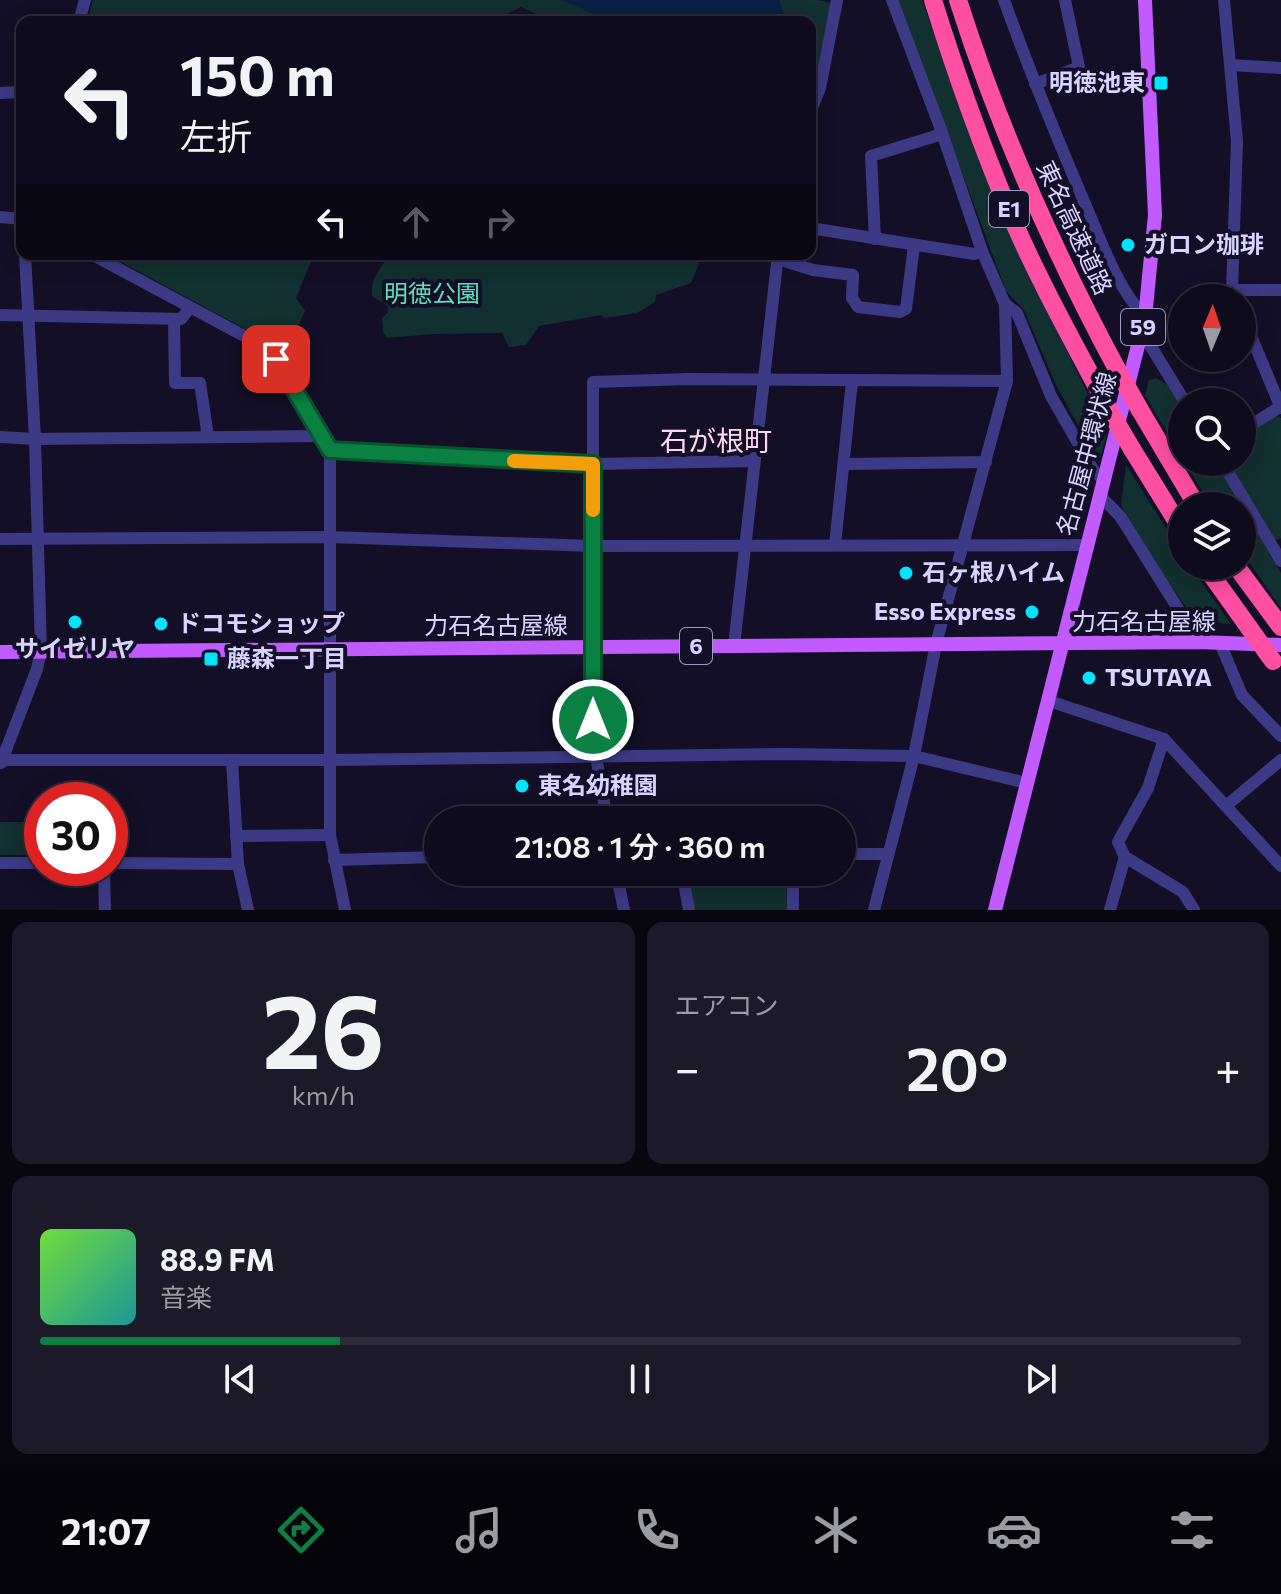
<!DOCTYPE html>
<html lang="ja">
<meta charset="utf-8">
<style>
body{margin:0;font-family:Commissioner,"Noto Sans JP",sans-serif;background:#1c1929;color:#f1f3f6;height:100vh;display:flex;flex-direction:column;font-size:30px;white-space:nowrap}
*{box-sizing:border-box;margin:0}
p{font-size:26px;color:#9b9ba3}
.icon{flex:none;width:44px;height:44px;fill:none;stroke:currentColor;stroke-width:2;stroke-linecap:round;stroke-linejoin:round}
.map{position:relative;height:910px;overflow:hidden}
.panel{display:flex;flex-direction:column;gap:12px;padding:12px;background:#08060f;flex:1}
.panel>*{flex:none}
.top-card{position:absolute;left:16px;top:16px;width:800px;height:244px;border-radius:16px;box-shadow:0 4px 20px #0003,0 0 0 2px #2e2b3b;background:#0e0b1c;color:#f1f3f6;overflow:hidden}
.needle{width:52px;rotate:2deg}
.controls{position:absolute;left:1168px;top:284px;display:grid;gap:16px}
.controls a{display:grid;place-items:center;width:88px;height:88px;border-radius:50%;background:#0e0b1c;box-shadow:0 4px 20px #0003,0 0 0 2px #2e2b3b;font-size:40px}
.speed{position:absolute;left:24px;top:782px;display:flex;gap:16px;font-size:40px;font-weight:700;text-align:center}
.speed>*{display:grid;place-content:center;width:104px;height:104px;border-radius:50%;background:#0e0b1c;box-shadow:0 4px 20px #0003,0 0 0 2px #2e2b3b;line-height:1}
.speed .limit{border:12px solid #d22;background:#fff;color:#111}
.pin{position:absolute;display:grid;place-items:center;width:68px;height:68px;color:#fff;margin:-34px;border-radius:16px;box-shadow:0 4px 12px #0006}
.me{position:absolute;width:88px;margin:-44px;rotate:0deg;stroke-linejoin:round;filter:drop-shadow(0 0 6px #0008)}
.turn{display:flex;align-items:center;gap:28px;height:168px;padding:0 32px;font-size:36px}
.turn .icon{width:104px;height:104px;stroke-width:2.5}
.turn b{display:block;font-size:56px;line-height:68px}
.lanes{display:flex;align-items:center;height:76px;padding:0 32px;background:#0003;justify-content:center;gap:40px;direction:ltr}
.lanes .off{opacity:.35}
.big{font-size:60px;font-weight:600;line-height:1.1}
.panel .tile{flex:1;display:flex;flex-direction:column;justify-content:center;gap:12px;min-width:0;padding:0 28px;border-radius:16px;background:#1c1929}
.panel .dial{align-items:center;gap:0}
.dial b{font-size:104px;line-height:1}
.song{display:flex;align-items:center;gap:24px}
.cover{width:96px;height:96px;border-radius:12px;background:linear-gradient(135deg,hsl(100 70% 55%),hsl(180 70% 35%))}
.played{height:8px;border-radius:4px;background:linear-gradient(90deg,#0b8043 25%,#2e2b3b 25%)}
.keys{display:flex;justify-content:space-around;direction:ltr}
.heat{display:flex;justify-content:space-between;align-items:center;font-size:44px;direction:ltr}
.panel .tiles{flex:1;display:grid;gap:12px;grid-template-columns:1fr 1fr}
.tile:last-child{grid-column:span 2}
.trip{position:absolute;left:424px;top:806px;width:432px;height:80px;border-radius:40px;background:#0e0b1c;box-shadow:0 4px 20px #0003,0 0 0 2px #2e2b3b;font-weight:600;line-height:80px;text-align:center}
.tabs{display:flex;height:128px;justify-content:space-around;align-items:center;background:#06040b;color:#9b9ba3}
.tabs .icon{width:56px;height:56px}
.tabs .current{color:#0b8043}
.tabs b{font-size:36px;color:#f1f3f6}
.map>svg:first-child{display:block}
.green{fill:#12302f}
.water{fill:#0a1f44}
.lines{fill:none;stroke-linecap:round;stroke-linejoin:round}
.minor{stroke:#3d3a85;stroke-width:12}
.major{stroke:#c25bff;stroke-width:14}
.highway{stroke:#ff4fa3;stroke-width:18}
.highway-bridge{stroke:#ff4fa3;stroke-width:18}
.route-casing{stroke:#07532c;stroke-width:20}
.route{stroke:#0b8043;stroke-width:14}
.slow{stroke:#f59e0b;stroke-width:14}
.poi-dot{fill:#00e5ff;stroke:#130f26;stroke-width:3}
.labels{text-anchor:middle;stroke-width:8;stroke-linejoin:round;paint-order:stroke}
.shield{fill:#130f26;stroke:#9e99be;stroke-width:2}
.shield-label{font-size:22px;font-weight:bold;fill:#d9d4ff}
.poi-label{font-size:24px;font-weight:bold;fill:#d9d4ff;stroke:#130f26;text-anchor:start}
.street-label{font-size:24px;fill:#d9d4ff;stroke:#130f26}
.park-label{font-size:24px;fill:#5fe0c0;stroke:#130f26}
.quarter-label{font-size:28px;fill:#ffd6f0;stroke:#130f26}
</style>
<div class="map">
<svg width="1281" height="910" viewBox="0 0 1281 910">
<rect width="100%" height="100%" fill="#130f26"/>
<g class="green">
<polygon points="93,0 818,0 831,3 820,67 814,81 810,79 810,22 554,22 521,7 501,17 502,22 87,22"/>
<polygon points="898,0 922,0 973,141 1017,248 1107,434 1099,464 1056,385 1024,310 1006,291"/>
<polygon points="106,254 314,254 296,298 305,311 287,350 282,354 251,332"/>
<path d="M 379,254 L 703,254 L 691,283 L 656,295 L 655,302 L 637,313 L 604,318 L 601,315 L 539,326 L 526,345 L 509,347 L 502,333 L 434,334 L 387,338 L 383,332 L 382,318 L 388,312 L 388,306 L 372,296 C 371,278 378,273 386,259 Z"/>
<path d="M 1155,378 C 1190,392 1182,427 1182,458 L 1145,395 L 1149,380 Z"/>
<polygon points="1275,416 1281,418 1281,538 1277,540 1272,539 1227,462 1242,462 1242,437"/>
<polygon points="1184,462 1217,462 1242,506 1212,506"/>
<polygon points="1126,465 1182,553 1182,566 1190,566 1231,624 1196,621 1148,553 1121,505"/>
<polygon points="1242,506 1281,573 1281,608 1242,552"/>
<polygon points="0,822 35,822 36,855 0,855"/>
<polygon points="685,872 786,872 787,910 693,910"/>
</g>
<path class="water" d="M 562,0 L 779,0 L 787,22 L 658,22 L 649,16 C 610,27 598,16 562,0 Z"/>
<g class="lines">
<g class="minor">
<path d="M 1004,0 C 1028,67 1055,133 1083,199 C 1101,240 1115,284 1145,318"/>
<polyline points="1224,0 1237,141 1232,290 1235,298"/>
<polyline points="79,22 85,0"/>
<polyline points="1231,65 1281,68"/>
<polyline points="1035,84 1079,67 1065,0"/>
<polyline points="0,93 22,92"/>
<polyline points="810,113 820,88 837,0"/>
<polyline points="0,217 22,219"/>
<polyline points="810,228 974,254 982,251"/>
<polyline points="875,239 871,156 942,134"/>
<polyline points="91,254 246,337 276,359 330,450 330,835 345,910"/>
<polyline points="778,259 813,270 853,275 852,298 858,307 900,312 906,309 914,246"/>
<polyline points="1232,290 1281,290"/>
<polyline points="1005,304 1017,313 1051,396 1094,471 1104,480"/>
<polyline points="1242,314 1281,408"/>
<polyline points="0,315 181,319 190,308"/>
<polyline points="174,319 175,383 200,383 208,437"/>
<polyline points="1142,332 1185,402"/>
<polyline points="1242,431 1281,406"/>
<polyline points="0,437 35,439 322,436"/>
<polyline points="330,450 593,464 754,461"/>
<polyline points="1222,462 1281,561"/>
<polyline points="844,464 986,462"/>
<polyline points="1100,496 1120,516 1199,642"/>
<polyline points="0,539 329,537 594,546 1086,545"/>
<polyline points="835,545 852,381"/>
<polyline points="1220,643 1242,695 1281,736"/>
<polyline points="734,646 778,254"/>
<polyline points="1049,701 1164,739 1281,866"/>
<polyline points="1164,739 1148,788 1118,842 1125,857 1183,892 1194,910"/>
<polyline points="0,760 329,760 787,754 914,756 1027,783"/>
<polyline points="232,760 238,864 248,910"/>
<polyline points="1,763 37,669 41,651 35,439 25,254"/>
<polyline points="1227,805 1281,760"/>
<polyline points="607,820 596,756 593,720 593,382 689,379 1007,381"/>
<polyline points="236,836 330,835"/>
<polyline points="842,854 887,854"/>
<polyline points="334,860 438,857"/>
<polyline points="0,863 42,863"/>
<polyline points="110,863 238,864"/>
<polyline points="104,868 105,910"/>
<polyline points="616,872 624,910"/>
<polyline points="682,872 689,910"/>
<polyline points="793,872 793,910"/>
<polyline points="874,910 914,756 936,644 1007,381 1005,304 982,251 940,127 892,0"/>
<polyline points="1110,910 1125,857"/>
</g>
<g class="major">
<polyline points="0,652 1199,642 1281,645"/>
<polyline points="995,910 1145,318 1155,215 1145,0"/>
</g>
<g class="highway">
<path d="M 933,0 C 956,74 982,147 1012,218 C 1040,283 1075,345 1108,408"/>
<path d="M 958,0 C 999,129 1054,252 1118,371"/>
<polyline points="1140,410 1197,506"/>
<polyline points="1132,449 1182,530"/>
<polyline points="1205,566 1250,629"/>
<polyline points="1236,566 1281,627"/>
</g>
<g class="highway-bridge">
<polyline points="1118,371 1140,410"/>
<polyline points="1108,408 1132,449"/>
<polyline points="1250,629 1273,661"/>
</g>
</g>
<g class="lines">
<g class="route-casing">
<polyline id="route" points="276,359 330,450 593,464 593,720"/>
</g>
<use href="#route" class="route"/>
<polyline class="slow" points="514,461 593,464 593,510"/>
</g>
<g class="poi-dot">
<rect x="1153" y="75" width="16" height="16" rx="4"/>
<circle cx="1128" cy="245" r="8"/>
<circle cx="906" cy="573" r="8"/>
<circle cx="1032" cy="612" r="8"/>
<circle cx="75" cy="622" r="8"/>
<circle cx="161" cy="624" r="8"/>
<rect x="203" y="651" width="16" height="16" rx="4"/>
<circle cx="1089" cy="678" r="8"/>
<circle cx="522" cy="786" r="8"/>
</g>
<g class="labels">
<g class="shield">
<rect x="989" y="191" width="40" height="36" rx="6"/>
<rect x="1121" y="309" width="44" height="36" rx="6"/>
<rect x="680" y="628" width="32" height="36" rx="6"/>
</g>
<g class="shield-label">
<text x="1009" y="217">E1</text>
<text x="1143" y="335">59</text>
<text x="696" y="654">6</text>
</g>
<g class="poi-label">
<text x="1145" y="91" text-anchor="end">明徳池東</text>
<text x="1144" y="253">ガロン珈琲</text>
<text x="922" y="581">石ヶ根ハイム</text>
<text x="1016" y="620" text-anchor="end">Esso Express</text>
<text x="177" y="632">ドコモショップ</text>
<text x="75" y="657" text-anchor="middle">サイゼリヤ</text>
<text x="227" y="667">藤森一丁目</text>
<text x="1105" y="686">TSUTAYA</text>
<text x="538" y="794">東名幼稚園</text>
</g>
<g class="street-label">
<text transform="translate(1074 228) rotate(65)" y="8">東名高速道路</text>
<text transform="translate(1087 454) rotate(-75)" y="8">名古屋中環状線</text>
<text x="1144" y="630">力石名古屋線</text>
<text x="496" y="634">力石名古屋線</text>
</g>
<g class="park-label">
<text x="432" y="302">明徳公園</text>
</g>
<g class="quarter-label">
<text x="716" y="451">石が根町</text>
</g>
</g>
</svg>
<div class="controls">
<a><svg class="needle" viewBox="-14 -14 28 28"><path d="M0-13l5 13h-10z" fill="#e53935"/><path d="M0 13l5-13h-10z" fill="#9b9ba3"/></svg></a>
<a><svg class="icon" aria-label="search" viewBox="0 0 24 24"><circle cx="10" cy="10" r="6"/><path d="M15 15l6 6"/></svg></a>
<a><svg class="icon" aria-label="layers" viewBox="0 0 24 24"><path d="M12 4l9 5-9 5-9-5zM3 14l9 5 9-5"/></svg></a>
</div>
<div class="speed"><div class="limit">30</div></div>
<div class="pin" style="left:276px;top:359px;background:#d93025"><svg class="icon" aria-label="arrive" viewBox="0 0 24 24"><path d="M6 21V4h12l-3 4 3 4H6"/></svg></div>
<svg class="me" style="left:593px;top:720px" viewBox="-20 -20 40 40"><circle r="17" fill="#0b8043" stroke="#fff" stroke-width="3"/><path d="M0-11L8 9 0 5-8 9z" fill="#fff"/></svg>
<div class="trip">21:08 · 1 分 · 360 m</div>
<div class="top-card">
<div class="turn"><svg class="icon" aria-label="left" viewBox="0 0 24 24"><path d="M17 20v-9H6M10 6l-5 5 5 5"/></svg><div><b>150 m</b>左折</div></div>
<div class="lanes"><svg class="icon" aria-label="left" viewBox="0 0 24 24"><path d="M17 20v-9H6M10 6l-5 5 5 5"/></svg><svg class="icon off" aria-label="ahead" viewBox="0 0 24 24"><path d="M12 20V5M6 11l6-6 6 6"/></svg><svg class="icon off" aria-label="right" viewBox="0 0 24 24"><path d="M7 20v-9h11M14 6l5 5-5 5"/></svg></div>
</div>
</div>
<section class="panel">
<div class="tiles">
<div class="tile dial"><b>26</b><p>km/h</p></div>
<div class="tile"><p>エアコン</p>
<div class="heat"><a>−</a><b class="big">20°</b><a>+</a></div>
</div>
<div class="tile">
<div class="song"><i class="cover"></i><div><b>88.9 FM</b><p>音楽</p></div></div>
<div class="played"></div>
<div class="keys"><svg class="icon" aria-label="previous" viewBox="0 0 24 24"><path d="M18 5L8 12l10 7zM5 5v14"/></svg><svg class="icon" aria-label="pause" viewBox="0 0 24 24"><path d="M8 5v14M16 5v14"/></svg><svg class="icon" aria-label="next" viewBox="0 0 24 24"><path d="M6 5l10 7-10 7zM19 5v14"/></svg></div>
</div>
</div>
</section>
<nav class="tabs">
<b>21:07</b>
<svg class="icon current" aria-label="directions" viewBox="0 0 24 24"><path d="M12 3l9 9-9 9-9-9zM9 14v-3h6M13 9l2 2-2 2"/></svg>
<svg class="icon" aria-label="music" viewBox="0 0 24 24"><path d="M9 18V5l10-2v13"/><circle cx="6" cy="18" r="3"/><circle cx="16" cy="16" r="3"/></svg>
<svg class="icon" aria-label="phone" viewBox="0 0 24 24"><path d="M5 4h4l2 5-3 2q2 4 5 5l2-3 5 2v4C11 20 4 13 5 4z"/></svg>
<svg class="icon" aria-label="climate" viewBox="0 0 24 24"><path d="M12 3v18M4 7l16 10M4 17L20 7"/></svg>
<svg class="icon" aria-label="car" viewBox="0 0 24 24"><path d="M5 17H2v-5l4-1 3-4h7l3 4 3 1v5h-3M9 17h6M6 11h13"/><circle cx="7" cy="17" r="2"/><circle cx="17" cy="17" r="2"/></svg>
<svg class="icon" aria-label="filters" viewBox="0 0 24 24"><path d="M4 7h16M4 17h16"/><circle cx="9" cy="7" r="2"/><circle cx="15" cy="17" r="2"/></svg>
</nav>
